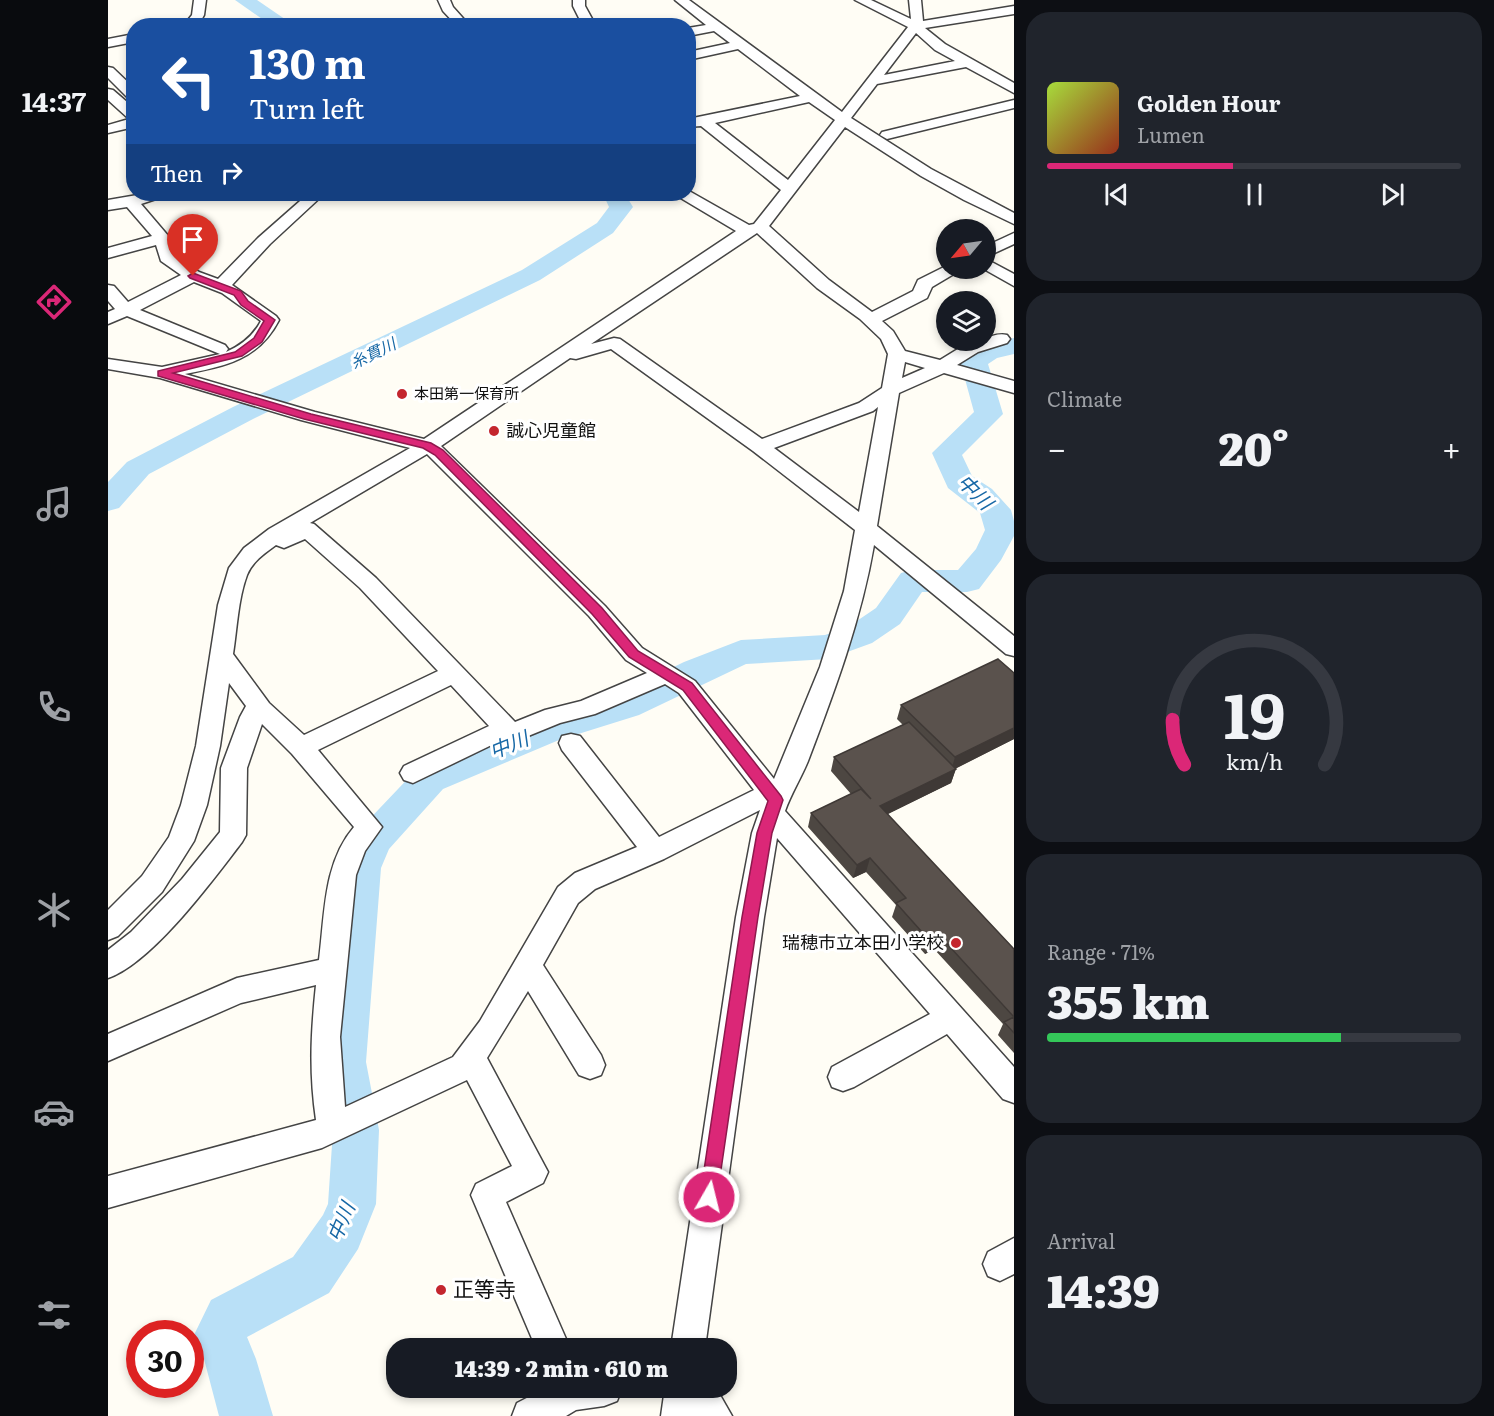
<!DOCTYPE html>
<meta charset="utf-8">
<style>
body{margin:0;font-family:Literata,"Noto Sans JP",serif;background:#20242c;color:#f1f3f6;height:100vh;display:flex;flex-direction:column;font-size:22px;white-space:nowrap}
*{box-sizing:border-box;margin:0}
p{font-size:20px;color:#9ea1a6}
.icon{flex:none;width:33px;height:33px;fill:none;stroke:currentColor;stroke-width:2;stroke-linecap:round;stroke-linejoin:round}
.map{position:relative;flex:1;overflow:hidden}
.panel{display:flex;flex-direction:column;gap:12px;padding:12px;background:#0d0f14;width:480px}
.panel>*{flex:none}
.banner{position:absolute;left:18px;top:18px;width:570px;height:183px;border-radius:24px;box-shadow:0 3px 9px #0003;background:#1a4fa0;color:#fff;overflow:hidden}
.needle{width:39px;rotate:241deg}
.controls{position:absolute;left:828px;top:219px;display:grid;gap:12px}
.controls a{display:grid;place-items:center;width:60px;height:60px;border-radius:50%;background:#171b24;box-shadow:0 3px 9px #0003;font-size:30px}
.speed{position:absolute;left:18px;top:1320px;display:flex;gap:12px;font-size:30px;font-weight:700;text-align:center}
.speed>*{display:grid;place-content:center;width:78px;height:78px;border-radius:50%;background:#171b24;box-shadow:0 3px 9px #0003;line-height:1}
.speed .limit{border:9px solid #d22;background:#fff;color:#111}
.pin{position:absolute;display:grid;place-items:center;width:51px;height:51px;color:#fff;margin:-62px -26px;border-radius:50% 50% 50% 0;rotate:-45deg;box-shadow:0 0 6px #0007}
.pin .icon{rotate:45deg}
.me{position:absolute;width:66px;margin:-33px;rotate:8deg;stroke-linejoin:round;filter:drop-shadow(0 0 4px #0008)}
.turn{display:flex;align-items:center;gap:21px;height:126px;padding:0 24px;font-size:27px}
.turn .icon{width:78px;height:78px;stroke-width:2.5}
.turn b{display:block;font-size:42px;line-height:51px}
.then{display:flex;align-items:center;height:57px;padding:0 24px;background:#0003;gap:12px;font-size:22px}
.big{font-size:45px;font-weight:800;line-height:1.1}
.panel .card{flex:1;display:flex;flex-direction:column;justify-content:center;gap:9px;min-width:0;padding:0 21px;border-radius:24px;background:#20242c}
.panel .dial{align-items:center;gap:0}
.dial svg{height:156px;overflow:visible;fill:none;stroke:#363941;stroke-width:7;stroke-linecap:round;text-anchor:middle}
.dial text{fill:#f1f3f6;stroke:none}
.song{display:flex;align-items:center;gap:18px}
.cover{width:72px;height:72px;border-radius:9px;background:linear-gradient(135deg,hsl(80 70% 55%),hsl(10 70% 35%))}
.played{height:6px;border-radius:3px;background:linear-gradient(90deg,#db2777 45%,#363941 45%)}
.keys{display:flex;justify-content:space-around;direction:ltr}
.heat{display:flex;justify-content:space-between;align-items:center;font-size:33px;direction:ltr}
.charge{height:9px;border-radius:4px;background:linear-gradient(90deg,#34c759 71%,#363941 0)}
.trip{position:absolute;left:278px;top:1338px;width:351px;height:60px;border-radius:24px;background:#171b24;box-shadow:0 3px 9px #0003;font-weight:800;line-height:60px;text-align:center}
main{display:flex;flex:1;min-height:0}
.menu{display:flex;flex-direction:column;width:108px;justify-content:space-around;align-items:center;background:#090b0e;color:#9ea1a6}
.menu .icon{width:42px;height:42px}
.menu .active{color:#db2777}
.menu b{font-size:27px;color:#f1f3f6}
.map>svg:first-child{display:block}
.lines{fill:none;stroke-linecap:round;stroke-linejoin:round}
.river{fill:#b9e0f7;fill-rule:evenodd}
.minor-casing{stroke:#444;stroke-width:3}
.minor{fill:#fff;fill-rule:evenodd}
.wall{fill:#4d4742}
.shaded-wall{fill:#3f3936}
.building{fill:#5a524d;stroke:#3f3936;stroke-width:1.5}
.route{fill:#db2777;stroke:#8e194d;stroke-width:1.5}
.poi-dot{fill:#c4262e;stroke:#fff;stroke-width:2}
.labels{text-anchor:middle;stroke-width:6;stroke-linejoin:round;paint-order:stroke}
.far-poi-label{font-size:15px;fill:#111;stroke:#fff;text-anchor:start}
.far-water-label{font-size:16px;font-style:italic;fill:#1768a6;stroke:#fff}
.poi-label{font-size:18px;fill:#111;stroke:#fff;text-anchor:start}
.water-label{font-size:20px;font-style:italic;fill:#1768a6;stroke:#fff}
.near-poi-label{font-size:21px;fill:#111;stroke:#fff;text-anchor:start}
</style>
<main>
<nav class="menu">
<b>14:37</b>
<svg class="icon active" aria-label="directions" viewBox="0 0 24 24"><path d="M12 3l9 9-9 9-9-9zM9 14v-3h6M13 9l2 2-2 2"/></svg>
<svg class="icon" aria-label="music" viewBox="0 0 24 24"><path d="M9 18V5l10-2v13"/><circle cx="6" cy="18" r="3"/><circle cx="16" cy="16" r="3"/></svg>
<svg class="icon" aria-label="phone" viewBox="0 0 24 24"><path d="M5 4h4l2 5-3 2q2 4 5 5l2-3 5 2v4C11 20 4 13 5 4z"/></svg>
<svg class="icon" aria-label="climate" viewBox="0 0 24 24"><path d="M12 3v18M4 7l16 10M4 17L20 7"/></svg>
<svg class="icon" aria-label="car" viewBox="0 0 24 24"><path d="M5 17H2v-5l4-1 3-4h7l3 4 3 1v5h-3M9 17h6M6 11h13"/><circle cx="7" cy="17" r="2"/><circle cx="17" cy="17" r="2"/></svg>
<svg class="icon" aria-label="filters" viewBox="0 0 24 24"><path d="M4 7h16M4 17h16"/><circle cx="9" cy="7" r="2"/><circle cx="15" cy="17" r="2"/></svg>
</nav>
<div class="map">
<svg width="906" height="1416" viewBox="0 0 906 1416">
<rect width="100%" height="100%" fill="#fffdf5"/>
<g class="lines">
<g class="river">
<polygon points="127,0 149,0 187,26 164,26"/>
<polygon points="495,194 517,194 525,207 505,233 432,280 145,419 41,474 11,508 0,511 0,482 19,462 125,407 414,270 489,223 501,207"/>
<path d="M 906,338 L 906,354 L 889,358 L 880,364 L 895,414 L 854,455 L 864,476 L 884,489 L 903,510 L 906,521 L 906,536 L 893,560 L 871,589 L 859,592 L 814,592 L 792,624 L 764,643 L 720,659 L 638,664 L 531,715 L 451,740 L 335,789 L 281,849 L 273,868 L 258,1062 L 271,1130 L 268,1204 L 250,1249 L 221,1293 L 139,1337 L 148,1359 L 165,1416 L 111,1416 L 96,1359 L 86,1335 L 103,1300 L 185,1257 L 215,1215 L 220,1204 L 225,1130 L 214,1062 L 233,868 L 252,829 L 309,769 L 425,720 L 506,696 L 576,662 L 633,640 L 717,635 L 740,627 L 768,608 L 793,573 L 805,570 L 850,570 L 868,549 L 877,530 L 872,513 L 840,488 L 824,453 L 866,412 L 852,361 C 864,344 887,342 906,338 Z"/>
</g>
<g class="minor-casing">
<g id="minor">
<polygon points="86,0 98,0 96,15 90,26 75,26 84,15"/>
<polygon points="330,0 342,0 345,7 362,26 349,26 335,11"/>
<polygon points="465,0 477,0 477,6 488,26 475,26 465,6"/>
<path d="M 567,0 L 581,0 L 734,112 L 800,27 L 747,0 L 763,0 L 803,19 L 801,0 L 813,0 L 815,21 L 906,6 L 906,14 L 817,28 L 837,44 L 906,83 L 906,93 L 858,67 L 769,84 L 743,118 L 823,169 L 906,213 L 906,224 L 856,200 L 813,176 L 737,127 L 661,226 L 721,280 L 764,312 L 805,291 L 810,280 L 838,266 L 838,268 L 856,268 L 824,287 L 819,298 L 774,321 L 785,331 L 797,351 L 832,360 L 858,344 L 878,340 L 878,338 C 885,336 891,333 899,335 L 902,339 L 899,343 L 870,352 L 849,365 L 906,381 L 906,393 L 836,373 L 791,393 L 769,526 L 906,636 L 906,656 L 898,654 L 766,545 C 753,620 727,690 700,761 C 693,778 683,794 677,811 L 906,1067 L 906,1103 L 895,1099 L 839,1034 L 746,1087 L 735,1091 L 724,1087 L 720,1077 L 724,1067 L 822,1014 L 669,838 L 656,917 L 597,1348 L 563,1348 L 628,917 L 644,833 L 652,810 L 556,859 L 487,889 L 470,903 L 435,965 L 493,1055 L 497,1065 L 493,1075 L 482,1079 L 471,1075 L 420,991 L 379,1058 L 440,1172 L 435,1183 L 398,1202 L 462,1348 L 428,1348 L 363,1195 L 368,1184 L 404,1166 L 359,1080 L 214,1148 L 0,1208 L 0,1176 L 208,1120 C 201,1072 203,1033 208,985 L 133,1003 L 0,1061 L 0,1034 L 129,978 L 211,960 C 217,915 215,863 246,827 L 184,754 L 154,724 L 139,768 L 138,835 L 134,842 C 105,880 44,963 0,978 L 0,950 L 23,932 L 74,879 L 112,832 L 113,768 L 132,717 L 138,706 L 121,683 L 112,746 L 99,805 L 86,841 L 54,892 L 10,936 L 0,940 L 0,910 L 34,876 L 61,837 L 73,805 L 88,746 L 110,605 L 121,568 L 136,548 L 161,529 L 302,448 L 193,420 L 52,378 L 0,369 L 0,359 L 54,367 L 112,354 L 19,316 L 0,324 L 0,312 L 7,309 L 0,301 L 0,285 L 6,286 L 20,302 L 73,275 L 53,261 L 48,245 L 0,258 L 0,248 L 44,236 L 19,207 L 0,210 L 0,200 L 35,194 L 56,194 L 54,197 L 33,204 L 62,238 L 67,256 L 91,272 L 110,279 L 150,238 L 200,194 L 216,194 L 162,244 L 124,285 L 168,316 L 171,320 C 151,359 118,366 77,374 L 207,412 L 316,439 L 628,231 L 571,197 L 569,194 L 580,194 L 581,191 L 641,225 L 646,224 L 673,190 L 593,126 L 580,127 L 580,119 L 692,96 L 630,49 L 580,60 L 580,52 L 622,43 L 606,31 L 580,36 L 580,28 L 598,25 ZM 808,33 L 827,50 L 847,61 L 776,75 ZM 701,102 L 727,120 L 680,180 L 607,123 ZM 649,233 L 709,288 L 752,319 L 773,339 L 780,354 L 774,388 L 751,403 L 654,439 L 512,339 L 506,338 L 483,344 ZM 86,282 L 114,293 L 153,321 C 145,336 134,345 118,352 L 120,349 L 117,345 L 32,310 ZM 503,349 L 645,451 L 747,530 L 736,591 L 712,667 L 666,779 L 587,681 L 534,648 L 497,606 L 333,446 L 462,358 L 468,359 ZM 797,362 L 817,368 L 794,378 ZM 770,407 L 751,512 L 666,448 L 765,411 ZM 319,454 L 481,616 L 518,660 L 539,673 L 473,701 L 437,710 L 407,722 L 268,578 L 206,524 L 202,523 ZM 197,539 L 252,588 L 330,671 L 196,735 L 161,703 L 125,654 C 129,629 130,599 139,575 C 144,562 157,553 168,545 L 176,548 ZM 557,684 L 571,693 L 646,790 L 551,837 L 472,736 L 463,734 L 454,736 L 451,743 L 454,750 L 529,847 L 467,873 L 450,887 L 372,1021 L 345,1057 L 237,1107 L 232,1037 L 248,875 L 257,851 L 274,827 L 210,750 L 343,685 L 381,726 L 296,766 L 292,773 L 296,780 L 305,783 L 394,740 L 403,743 L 452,723 L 487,714 Z"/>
<polygon points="26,34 26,42 0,47 0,39"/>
<polygon points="0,67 5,68 26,88 26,100 21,99 0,78"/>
<polygon points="0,89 5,90 26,108 26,127 0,133 0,125 21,119 0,100"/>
<polygon points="906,100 906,108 779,139 772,135 774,132"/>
<polygon points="906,233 906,244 878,257 878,246"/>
<polygon points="878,259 906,274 906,286 874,268 878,268"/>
<polygon points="906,1238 906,1274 892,1281 880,1276 875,1264 880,1252"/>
<polygon points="438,1388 514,1388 509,1401 496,1406 468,1410 458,1416 404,1416 409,1403"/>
<polygon points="557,1388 608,1388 624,1416 553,1416"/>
</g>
</g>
<use href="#minor" class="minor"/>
</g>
<polygon class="wall" points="906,673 906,739 848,768 843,783 779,814 906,949 906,1053 890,1035 895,1024 826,949 817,954 784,917 788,905 758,872 745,878 700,827 703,813 743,794 723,771 726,757 795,725 789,719 793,705"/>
<g class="shaded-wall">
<polygon points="906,728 906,739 843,771 847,757"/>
<polygon points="848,769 843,783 768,820 772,806"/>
<polygon points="762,858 758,872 745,878 749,865"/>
<polygon points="831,935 826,949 817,954 822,941"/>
</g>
<g class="building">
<polygon points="890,659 906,673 906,728 847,757 793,705"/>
<polygon points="801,722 848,769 772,806 906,949 906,1033 896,1022 906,1017 831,935 822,941 788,903 798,898 762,858 749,865 703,813 753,789 763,799 726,757"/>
</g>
<polygon class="route" points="85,273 133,291 140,301 167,320 154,342 134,356 65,373 203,414 323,443 335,450 494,608 530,651 584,683 673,796 675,800 664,833 650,917 608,1204 601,1206 595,1204 592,1197 634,917 649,833 660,801 575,690 521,657 484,614 327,455 315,448 196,419 50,376 50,371 127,352 146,338 156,321 133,305 126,295 82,278 80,276"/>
<g class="poi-dot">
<circle cx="294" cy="394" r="6"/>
<circle cx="386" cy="431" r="6"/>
<circle cx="848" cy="943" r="6"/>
<circle cx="333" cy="1290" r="6"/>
</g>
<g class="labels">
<g class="far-poi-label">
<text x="306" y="399">本田第一保育所</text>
</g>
<g class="far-water-label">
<text transform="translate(265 353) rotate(-26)" y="6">糸貫川</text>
</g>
<g class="poi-label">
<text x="398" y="437">誠心児童館</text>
<text x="836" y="949" text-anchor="end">瑞穂市立本田小学校</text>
</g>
<g class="water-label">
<text transform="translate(867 492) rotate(45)" y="7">中川</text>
<text transform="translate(401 745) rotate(-22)" y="7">中川</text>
<text transform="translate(233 1222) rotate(-67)" y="7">中川</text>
</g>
<g class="near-poi-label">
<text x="345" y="1297">正等寺</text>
</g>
</g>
</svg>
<div class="controls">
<a><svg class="needle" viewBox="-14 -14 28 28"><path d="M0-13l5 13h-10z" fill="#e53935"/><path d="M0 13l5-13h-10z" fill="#9ea1a6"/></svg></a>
<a><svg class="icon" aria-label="layers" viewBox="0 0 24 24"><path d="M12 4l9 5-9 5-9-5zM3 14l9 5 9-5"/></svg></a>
</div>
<div class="speed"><div class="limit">30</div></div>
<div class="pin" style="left:85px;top:276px;background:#d93025"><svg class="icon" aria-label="arrive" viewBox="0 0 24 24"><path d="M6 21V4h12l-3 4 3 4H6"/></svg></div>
<svg class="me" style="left:601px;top:1197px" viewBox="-20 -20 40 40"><circle r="17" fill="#db2777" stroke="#fff" stroke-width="3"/><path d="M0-11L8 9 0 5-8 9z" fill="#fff"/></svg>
<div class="trip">14:39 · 2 min · 610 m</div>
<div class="banner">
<div class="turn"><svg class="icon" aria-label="left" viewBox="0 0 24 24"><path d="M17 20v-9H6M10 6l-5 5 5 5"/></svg><div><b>130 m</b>Turn left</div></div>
<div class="then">Then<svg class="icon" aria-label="right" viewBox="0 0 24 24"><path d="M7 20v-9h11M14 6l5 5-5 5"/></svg></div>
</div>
</div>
<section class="panel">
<div class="card">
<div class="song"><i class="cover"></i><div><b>Golden Hour</b><p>Lumen</p></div></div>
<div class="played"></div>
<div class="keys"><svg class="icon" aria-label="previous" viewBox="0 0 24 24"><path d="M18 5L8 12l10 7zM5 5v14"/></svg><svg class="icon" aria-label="pause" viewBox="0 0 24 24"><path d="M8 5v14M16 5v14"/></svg><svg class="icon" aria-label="next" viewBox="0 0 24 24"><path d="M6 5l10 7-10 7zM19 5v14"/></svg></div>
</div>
<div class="card"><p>Climate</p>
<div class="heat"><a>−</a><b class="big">20°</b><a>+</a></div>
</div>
<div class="card dial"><svg viewBox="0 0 100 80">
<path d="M14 69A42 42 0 1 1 86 69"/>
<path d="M14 69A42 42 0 0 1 8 46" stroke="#db2777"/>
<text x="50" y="56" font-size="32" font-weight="700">19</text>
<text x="50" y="72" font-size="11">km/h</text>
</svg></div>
<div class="card"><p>Range · 71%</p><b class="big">355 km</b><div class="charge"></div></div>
<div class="card"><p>Arrival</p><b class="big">14:39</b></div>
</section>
</main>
